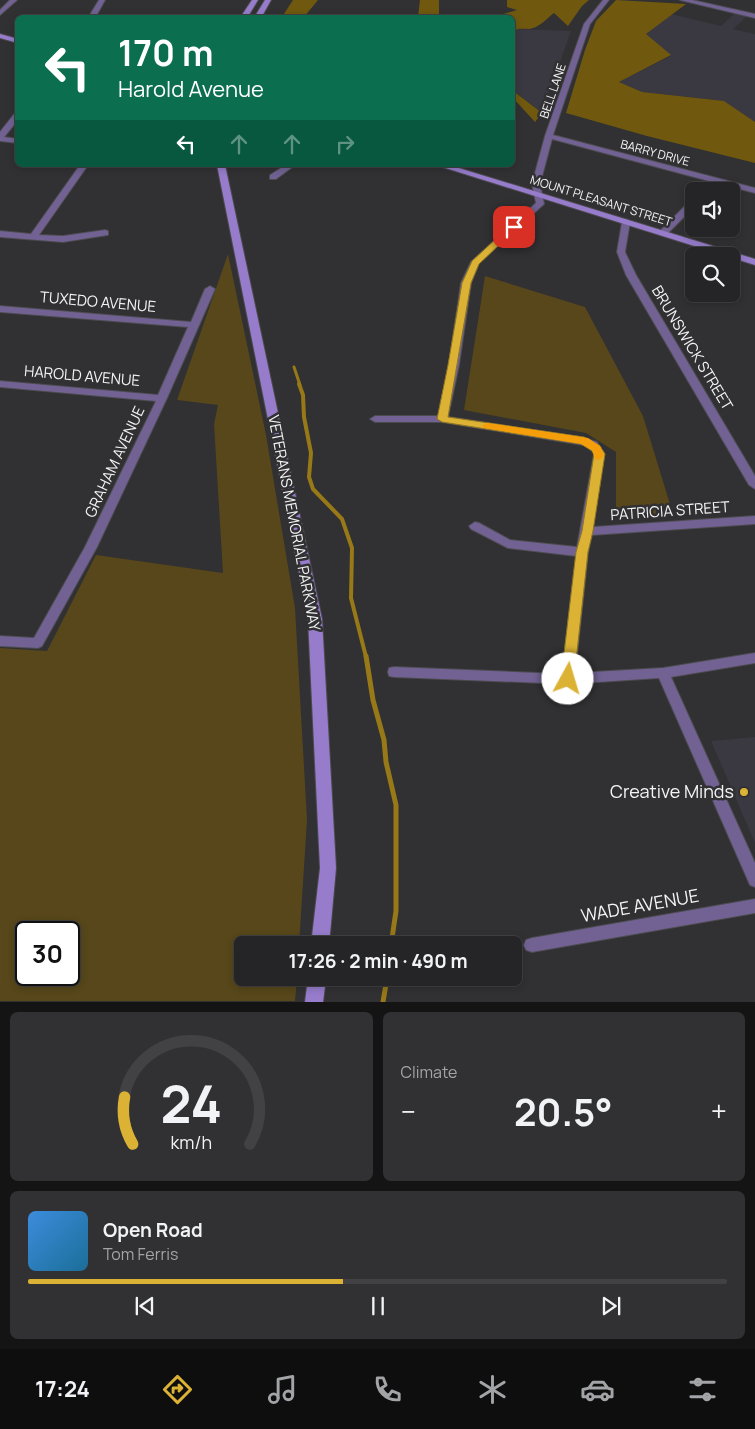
<!DOCTYPE html>
<meta charset="utf-8">
<style>
body{margin:0;font-family:Manrope,sans-serif;background:#313032;color:#f1f3f6;height:100vh;display:flex;flex-direction:column;font-size:19px;white-space:nowrap}
*{box-sizing:border-box;margin:0}
p{font-size:16px;color:#a3a4a7}
.icon{flex:none;width:28px;height:28px;fill:none;stroke:currentColor;stroke-width:2;stroke-linecap:round;stroke-linejoin:round}
.map{position:relative;height:1002px;overflow:hidden}
.sheet{display:flex;flex-direction:column;gap:10px;padding:10px;background:#141415;flex:1}
.sheet>*{flex:none}
.hud{position:absolute;left:15px;top:15px;width:500px;height:152px;border-radius:8px;box-shadow:0 2px 8px #0003,0 0 0 1px #424143;background:#0b6e4f;color:#fff;overflow:hidden}
.controls{position:absolute;left:685px;top:182px;display:grid;gap:10px}
.controls a{display:grid;place-items:center;width:55px;height:55px;border-radius:8px;background:#252426;box-shadow:0 2px 8px #0003,0 0 0 1px #424143;font-size:25px}
.speed{position:absolute;left:15px;top:921px;display:flex;gap:10px;font-size:25px;font-weight:700;text-align:center}
.speed>*{display:grid;place-content:center;width:65px;height:65px;border-radius:50%;background:#252426;box-shadow:0 2px 8px #0003,0 0 0 1px #424143;line-height:1}
.speed .limit{border:2px solid #111;border-radius:8px;background:#fff;color:#111}
.pin{position:absolute;display:grid;place-items:center;width:42px;height:42px;color:#fff;margin:-21px;border-radius:10px;box-shadow:0 2px 8px #0006}
.me{position:absolute;width:55px;margin:-28px;rotate:6deg;stroke-linejoin:round;filter:drop-shadow(0 0 4px #0008)}
.turn{display:flex;align-items:center;gap:18px;height:105px;padding:0 20px;font-size:22px}
.turn .icon{width:65px;height:65px;stroke-width:2.5}
.turn b{display:block;font-size:35px;line-height:42px}
.lanes{display:flex;align-items:center;height:48px;padding:0 20px;background:#0003;justify-content:center;gap:25px;direction:ltr}
.lanes .off{opacity:.35}
.big{font-size:38px;font-weight:700;line-height:1.1}
.sheet .tile{flex:1;display:flex;flex-direction:column;justify-content:center;gap:8px;min-width:0;padding:0 18px;border-radius:8px;background:#313032}
.sheet .dial{align-items:center;gap:0}
.dial svg{height:130px;overflow:visible;fill:none;stroke:#424143;stroke-width:7;stroke-linecap:round;text-anchor:middle}
.dial text{fill:#f1f3f6;stroke:none}
.song{display:flex;align-items:center;gap:15px}
.cover{width:60px;height:60px;border-radius:8px;background:linear-gradient(135deg,hsl(210 70% 55%),hsl(200 70% 35%))}
.played{height:5px;border-radius:2px;background:linear-gradient(90deg,#dbb233 45%,#424143 45%)}
.keys{display:flex;justify-content:space-around;direction:ltr}
.heat{display:flex;justify-content:space-between;align-items:center;font-size:28px;direction:ltr}
.sheet .tiles{flex:1;display:grid;gap:10px;grid-template-columns:1fr 1fr}
.tile:last-child{grid-column:span 2}
.trip{position:absolute;left:234px;top:936px;width:288px;height:50px;border-radius:8px;background:#252426;box-shadow:0 2px 8px #0003,0 0 0 1px #424143;font-weight:700;line-height:50px;text-align:center}
.tabs{display:flex;height:80px;justify-content:space-around;align-items:center;background:#0f0e0f;color:#a3a4a7}
.tabs .icon{width:35px;height:35px}
.tabs .on{color:#dbb233}
.tabs b{font-size:22px;color:#f1f3f6}
.map>svg:first-child{display:block}
.built{fill:#3a3841}
.green{fill:#57471a;fill-rule:evenodd}
.forest{fill:#70590f}
.lines{fill:none;stroke-linecap:round;stroke-linejoin:round}
.stream-far2{stroke:#977917;stroke-width:3}
.stream-far1{stroke:#977917;stroke-width:4}
.stream{stroke:#977917;stroke-width:5}
.street-casing{stroke:#4c4b4e;stroke-width:2}
.secondary-casing{stroke:#4c4b4e;stroke-width:2}
.street{fill:#716293;fill-rule:evenodd}
.secondary{fill:#967ccb;fill-rule:evenodd}
.route{fill:#dbb233;stroke:#8e7421}
.slow{fill:#f59e0b}
.poi-dot{fill:#dbb233;stroke:#313033;stroke-width:2}
.labels{text-anchor:middle;stroke-width:5;stroke-linejoin:round;paint-order:stroke}
.far-street-label{font-size:12px;fill:#f4f4f5;stroke:#313033}
.street-label{font-size:15px;fill:#f4f4f5;stroke:#313033}
.near-poi-label{font-size:18px;fill:#f4f4f5;stroke:#313033;text-anchor:end}
.near-street-label{font-size:18px;fill:#f4f4f5;stroke:#313033}
</style>
<div class="map">
<svg width="755" height="1002" viewBox="0 0 755 1002">
<rect width="100%" height="100%" fill="#313033"/>
<g class="built">
<polygon points="735,13 747,16 733,29 755,34 755,122 724,101 642,92 619,82 671,56 646,34 671,14 721,26"/>
<polygon points="517,29 571,31 542,113 513,90 512,31"/>
<polygon points="755,737 755,843 711,741"/>
</g>
<g class="green">
<path d="M 228,254 L 266,435 L 295,608 L 307,820 L 299,945 L 242,945 L 242,978 L 297,978 L 295,1001 L 0,1001 L 0,648 L 47,651 L 96,555 L 223,573 L 214,424 L 218,405 L 177,400 ZM 69,932 L 69,975 L 26,975 L 26,932 Z"/>
<polygon points="485,276 585,307 643,416 673,514 616,518 616,452 586,433 464,410"/>
</g>
<g class="forest">
<polygon points="293,0 318,0 304,17 282,17"/>
<polygon points="420,0 439,0 439,17 418,17"/>
<path d="M 507,0 L 589,0 L 582,6 L 568,26 L 554,13 C 546,19 539,28 529,29 C 523,29 518,28 513,31 L 512,18 L 493,17 L 517,10 L 507,7 Z"/>
<polygon points="616,0 686,4 646,34 671,55 619,82 642,92 724,101 755,122 755,163 647,136 566,113 585,50 596,21"/>
<polygon points="512,90 542,113 535,122 513,98"/>
</g>
<g class="lines">
<polyline class="stream-far2" points="294,367 300,385"/>
<polyline class="stream-far1" points="299,384 303,395 304,417 311,453 309,477 313,489 342,519 352,548 351,598 366,657"/>
<g class="stream">
<polyline points="366,656 373,700 384,740 386,762 396,805 396,911 391,945"/>
<polyline points="383,1002 387,978"/>
</g>
<g class="street-casing">
<g id="street">
<polygon points="10,0 17,0 0,15 0,10"/>
<polygon points="99,0 105,0 95,18 88,18"/>
<polygon points="603,0 609,0 590,24 553,135 755,188 755,193 717,183 709,191 701,191 709,181 552,139 540,184 544,204 479,263 471,283 459,365 448,417 584,438 597,442 604,454 593,527 755,516 755,524 592,535 588,552 575,673 663,668 755,653 755,663 671,677 755,863 755,887 750,885 659,678 568,684 394,677 389,676 388,672 389,668 394,667 562,674 576,556 508,548 471,529 469,526 475,522 479,523 510,540 577,547 594,454 589,446 442,422 375,422 370,419 375,416 438,416 449,365 461,283 471,262 536,203 532,184 545,136 584,24"/>
<polygon points="680,0 692,0 755,14 755,18"/>
<polygon points="15,113 18,113 18,120 4,137 18,139 18,143 0,141 0,132"/>
<polygon points="80,165 88,165 39,235 63,236 105,230 108,231 108,235 63,242 0,237 0,231 31,234"/>
<polygon points="286,165 295,165 276,179 270,179 270,175"/>
<polygon points="691,200 694,200 694,207 666,235 660,235 660,231"/>
<polygon points="626,219 630,222 625,252 636,275 755,476 755,489 749,485 626,275 617,252 622,222"/>
<polygon points="210,286 215,289 167,398 97,547 42,646 38,648 0,646 0,636 34,638 85,547 156,401 0,387 0,381 158,395 188,327 0,312 0,306 191,322 205,289"/>
<polygon points="755,899 755,913 532,952 526,950 524,945 526,940 532,938"/>
</g>
</g>
<g class="secondary-casing">
<g id="secondary">
<polygon points="252,0 258,0 247,18 240,18"/>
<polygon points="265,0 271,0 261,18 254,18"/>
<polygon points="0,34 18,39 18,43 0,38"/>
<polygon points="217,165 225,165 322,619 336,868 329,945 311,945 320,868 308,619"/>
<polygon points="436,165 449,165 755,259 755,265"/>
<polygon points="308,978 326,978 323,1002 305,1002"/>
</g>
</g>
<use href="#street" class="street"/>
<use href="#secondary" class="secondary"/>
</g>
<polygon class="route" points="511,225 518,227 479,264 471,283 448,417 584,437 600,446 605,454 593,531 588,552 574,679 572,683 568,684 563,683 561,679 576,552 582,531 594,454 592,451 581,444 442,422 437,419 448,365 462,283 472,261"/>
<polygon class="slow" points="488,423 588,438 600,446 604,456 599,460 595,459 592,450 581,444 484,428 482,426 484,424"/>
<circle class="poi-dot" cx="744" cy="792" r="5"/>
<g class="labels">
<g class="far-street-label">
<text transform="translate(553 91) rotate(-71)" y="4">BELL LANE</text>
<text transform="translate(655 153) rotate(15)" y="4">BARRY DRIVE</text>
<text transform="translate(601 201) rotate(17)" y="4">MOUNT PLEASANT STREET</text>
</g>
<g class="street-label">
<text transform="translate(98 302) rotate(5)" y="5">TUXEDO AVENUE</text>
<text transform="translate(692 348) rotate(59)" y="5">BRUNSWICK STREET</text>
<text transform="translate(82 376) rotate(5)" y="5">HAROLD AVENUE</text>
<text transform="translate(115 462) rotate(-65)" y="5">GRAHAM AVENUE</text>
<text transform="translate(670 511) rotate(-4)" y="5">PATRICIA STREET</text>
<text transform="translate(294 523) rotate(79)" y="5">VETERANS MEMORIAL PARKWAY</text>
</g>
<g class="near-poi-label">
<text x="734" y="798">Creative Minds</text>
</g>
<g class="near-street-label">
<text transform="translate(640 906) rotate(-10)" y="6">WADE AVENUE</text>
</g>
</g>
</svg>
<div class="controls">
<a><svg class="icon" aria-label="sound" viewBox="0 0 24 24"><path d="M4 9h4l5-4v14l-5-4H4zM17 9q2 3 0 6"/></svg></a>
<a><svg class="icon" aria-label="search" viewBox="0 0 24 24"><circle cx="10" cy="10" r="6"/><path d="M15 15l6 6"/></svg></a>
</div>
<div class="speed"><div class="limit">30</div></div>
<div class="pin" style="left:514px;top:227px;background:#d93025"><svg class="icon" aria-label="arrive" viewBox="0 0 24 24"><path d="M6 21V4h12l-3 4 3 4H6"/></svg></div>
<svg class="me" style="left:568px;top:679px" viewBox="-20 -20 40 40"><circle r="19" fill="#fff"/><path d="M0-13L10 11 0 6-10 11z" fill="#dbb233"/></svg>
<div class="trip">17:26 · 2 min · 490 m</div>
<div class="hud">
<div class="turn"><svg class="icon" aria-label="left" viewBox="0 0 24 24"><path d="M17 20v-9H6M10 6l-5 5 5 5"/></svg><div><b>170 m</b>Harold Avenue</div></div>
<div class="lanes"><svg class="icon" aria-label="left" viewBox="0 0 24 24"><path d="M17 20v-9H6M10 6l-5 5 5 5"/></svg><svg class="icon off" aria-label="ahead" viewBox="0 0 24 24"><path d="M12 20V5M6 11l6-6 6 6"/></svg><svg class="icon off" aria-label="ahead" viewBox="0 0 24 24"><path d="M12 20V5M6 11l6-6 6 6"/></svg><svg class="icon off" aria-label="right" viewBox="0 0 24 24"><path d="M7 20v-9h11M14 6l5 5-5 5"/></svg></div>
</div>
</div>
<section class="sheet">
<div class="tiles">
<div class="tile dial"><svg viewBox="0 0 100 80">
<path d="M14 69A42 42 0 1 1 86 69"/>
<path d="M14 69A42 42 0 0 1 9 40" stroke="#dbb233"/>
<text x="50" y="56" font-size="32" font-weight="700">24</text>
<text x="50" y="72" font-size="11">km/h</text>
</svg></div>
<div class="tile"><p>Climate</p>
<div class="heat"><a>−</a><b class="big">20.5°</b><a>+</a></div>
</div>
<div class="tile">
<div class="song"><i class="cover"></i><div><b>Open Road</b><p>Tom Ferris</p></div></div>
<div class="played"></div>
<div class="keys"><svg class="icon" aria-label="previous" viewBox="0 0 24 24"><path d="M18 5L8 12l10 7zM5 5v14"/></svg><svg class="icon" aria-label="pause" viewBox="0 0 24 24"><path d="M8 5v14M16 5v14"/></svg><svg class="icon" aria-label="next" viewBox="0 0 24 24"><path d="M6 5l10 7-10 7zM19 5v14"/></svg></div>
</div>
</div>
</section>
<nav class="tabs">
<b>17:24</b>
<svg class="icon on" aria-label="directions" viewBox="0 0 24 24"><path d="M12 3l9 9-9 9-9-9zM9 14v-3h6M13 9l2 2-2 2"/></svg>
<svg class="icon" aria-label="music" viewBox="0 0 24 24"><path d="M9 18V5l10-2v13"/><circle cx="6" cy="18" r="3"/><circle cx="16" cy="16" r="3"/></svg>
<svg class="icon" aria-label="phone" viewBox="0 0 24 24"><path d="M5 4h4l2 5-3 2q2 4 5 5l2-3 5 2v4C11 20 4 13 5 4z"/></svg>
<svg class="icon" aria-label="climate" viewBox="0 0 24 24"><path d="M12 3v18M4 7l16 10M4 17L20 7"/></svg>
<svg class="icon" aria-label="car" viewBox="0 0 24 24"><path d="M5 17H2v-5l4-1 3-4h7l3 4 3 1v5h-3M9 17h6M6 11h13"/><circle cx="7" cy="17" r="2"/><circle cx="17" cy="17" r="2"/></svg>
<svg class="icon" aria-label="filters" viewBox="0 0 24 24"><path d="M4 7h16M4 17h16"/><circle cx="9" cy="7" r="2"/><circle cx="15" cy="17" r="2"/></svg>
</nav>
